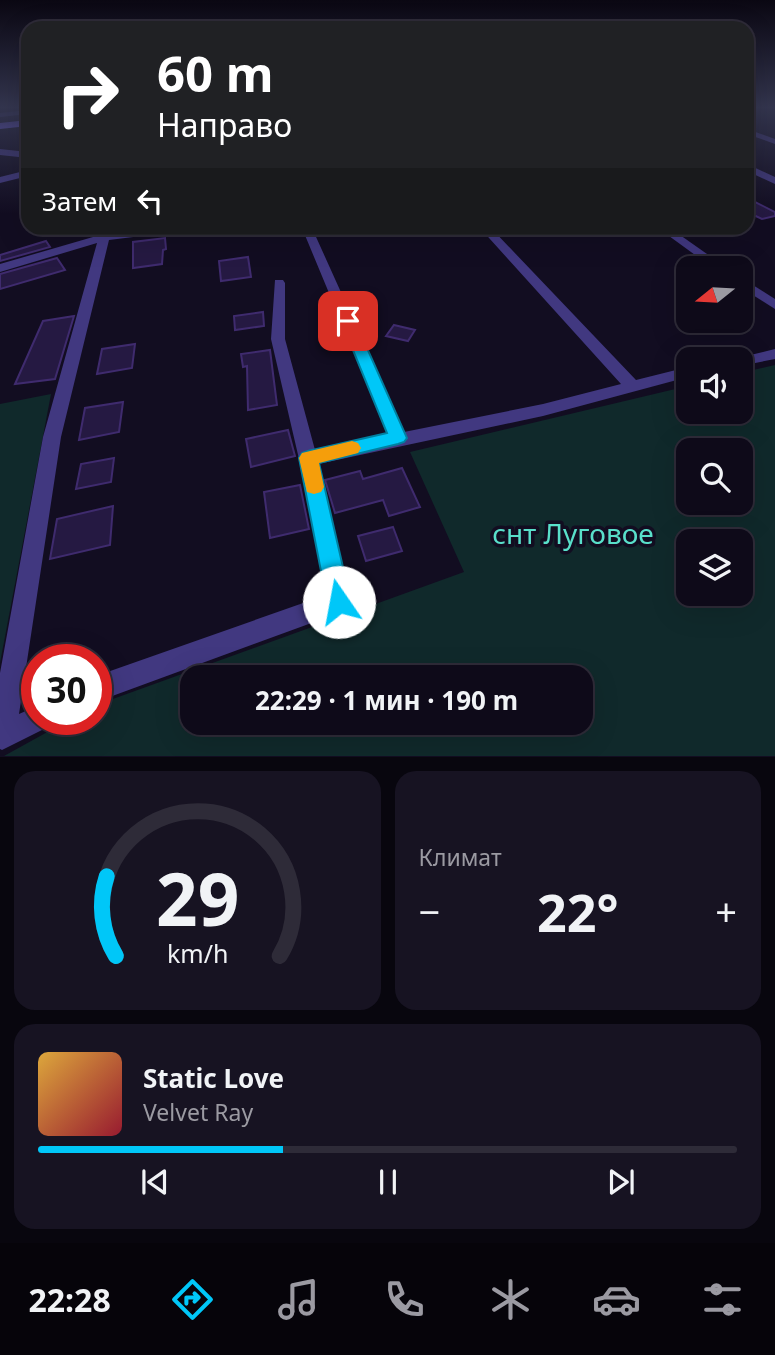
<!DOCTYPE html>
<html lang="ru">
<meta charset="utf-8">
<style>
body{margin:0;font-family:"Noto Sans",sans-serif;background:#171322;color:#f1f3f6;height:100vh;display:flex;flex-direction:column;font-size:26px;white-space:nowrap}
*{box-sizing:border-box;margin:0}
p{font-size:23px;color:#9b9aa2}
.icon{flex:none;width:38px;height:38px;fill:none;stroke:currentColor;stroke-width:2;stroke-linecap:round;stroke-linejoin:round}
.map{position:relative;height:757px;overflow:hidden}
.side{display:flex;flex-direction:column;gap:14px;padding:14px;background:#08060e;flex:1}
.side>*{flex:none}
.hud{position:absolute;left:21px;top:21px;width:733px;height:214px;border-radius:21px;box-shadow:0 7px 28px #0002,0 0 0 2px #2e2b38;background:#202124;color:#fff;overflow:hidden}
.needle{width:46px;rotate:252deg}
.tools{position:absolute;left:676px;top:256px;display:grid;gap:14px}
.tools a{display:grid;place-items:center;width:77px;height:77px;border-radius:14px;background:#0e0a19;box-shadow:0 7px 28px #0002,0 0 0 2px #2e2b38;font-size:35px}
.speed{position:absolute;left:21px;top:644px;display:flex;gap:14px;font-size:35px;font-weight:700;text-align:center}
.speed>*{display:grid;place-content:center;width:91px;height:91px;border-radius:50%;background:#0e0a19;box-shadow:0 7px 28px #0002,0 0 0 2px #2e2b38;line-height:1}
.speed .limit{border:10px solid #d22;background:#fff;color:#111}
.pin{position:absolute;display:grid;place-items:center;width:60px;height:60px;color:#fff;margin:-30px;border-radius:14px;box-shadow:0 4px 10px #0006}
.me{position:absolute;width:77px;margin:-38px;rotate:348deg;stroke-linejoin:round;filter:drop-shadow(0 0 5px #0008)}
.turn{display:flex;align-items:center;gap:24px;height:147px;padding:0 21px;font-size:32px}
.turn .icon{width:91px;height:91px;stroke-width:2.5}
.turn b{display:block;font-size:49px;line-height:60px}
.then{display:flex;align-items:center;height:66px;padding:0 21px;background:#0003;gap:14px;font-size:26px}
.big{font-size:52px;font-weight:700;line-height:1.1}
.side .card{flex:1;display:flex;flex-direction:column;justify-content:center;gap:10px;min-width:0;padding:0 24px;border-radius:21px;background:#171322}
.side .dial{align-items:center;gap:0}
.dial svg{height:182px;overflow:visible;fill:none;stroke:#2e2b38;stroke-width:7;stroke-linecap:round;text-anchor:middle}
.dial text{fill:#f1f3f6;stroke:none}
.song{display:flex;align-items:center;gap:21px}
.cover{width:84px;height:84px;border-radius:10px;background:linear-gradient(135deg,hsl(40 70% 55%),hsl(350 70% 35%))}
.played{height:7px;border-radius:4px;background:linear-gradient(90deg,#00c7f8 35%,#2e2b38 35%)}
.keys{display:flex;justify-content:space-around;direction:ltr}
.heat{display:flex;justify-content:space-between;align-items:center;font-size:38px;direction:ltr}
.side .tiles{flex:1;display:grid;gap:14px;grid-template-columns:1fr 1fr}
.card:last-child{grid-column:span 2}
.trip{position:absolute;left:180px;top:665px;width:413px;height:70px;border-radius:21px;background:#0e0a19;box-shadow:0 7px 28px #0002,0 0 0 2px #2e2b38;font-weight:700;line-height:70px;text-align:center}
.tab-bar{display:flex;height:112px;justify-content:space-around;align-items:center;background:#06040a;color:#9b9aa2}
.tab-bar .icon{width:49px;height:49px}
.tab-bar .active{color:#00c7f8}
.tab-bar b{font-size:32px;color:#f1f3f6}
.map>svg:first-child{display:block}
.green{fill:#10292b;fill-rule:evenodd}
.building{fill:#251942;stroke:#3f2b6e;stroke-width:2}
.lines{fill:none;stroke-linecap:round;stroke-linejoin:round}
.minor{fill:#413880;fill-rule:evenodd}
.secondary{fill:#7764ff;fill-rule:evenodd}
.route{fill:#00c7f8;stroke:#0081a1;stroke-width:2}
.slow{fill:#f59e0b}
.labels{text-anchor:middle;stroke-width:7;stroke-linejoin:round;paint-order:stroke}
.near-park-label{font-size:28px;fill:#59dfca;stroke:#120d21}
</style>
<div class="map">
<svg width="775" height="757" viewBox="0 0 775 757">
<rect width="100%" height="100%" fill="#120d21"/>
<g class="green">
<path d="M 775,365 L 775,756 L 4,756 L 71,719 L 96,719 L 96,706 L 99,704 L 464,572 L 410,452 L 688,386 L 688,411 L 740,411 L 740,373 ZM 688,450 L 740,450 L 740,502 L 688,502 ZM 688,541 L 740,541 L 740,593 L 688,593 ZM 192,677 L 581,677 L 581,723 L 192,723 Z"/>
<polygon points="51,394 0,663 0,404"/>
</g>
<g class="building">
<polygon points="747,198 775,212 775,216 762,219 747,212"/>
<polygon points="165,238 166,249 163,250 162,264 133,268 133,242"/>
<polygon points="46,241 50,247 0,261 0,255"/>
<polygon points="248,257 251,277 221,281 219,261"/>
<polygon points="57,258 65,270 0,289 0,274"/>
<polygon points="263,312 264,326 235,330 234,316"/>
<polygon points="74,316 55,379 15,384 43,321"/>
<polygon points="394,325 415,330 408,341 386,336"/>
<polygon points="135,344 132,368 97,374 102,349"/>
<polygon points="270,350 277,405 248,410 247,366 243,367 241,354"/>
<polygon points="123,402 119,432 79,440 85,408"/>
<polygon points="288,430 295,456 251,467 246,439"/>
<polygon points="114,458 111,482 76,489 81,464"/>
<polygon points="402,468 420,507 389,516 383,500 335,513 325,480 360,471 363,479"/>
<polygon points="300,485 309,529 270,538 264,492"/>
<polygon points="113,506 110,545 50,559 57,519"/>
<polygon points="393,527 402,551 366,561 358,536"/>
</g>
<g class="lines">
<g class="minor">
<polygon points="28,110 28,114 0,117 0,113"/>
<polygon points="747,129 775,139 775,144 747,134"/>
<polygon points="0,149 28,152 28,158 0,155"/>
<polygon points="747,164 775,177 775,184 747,171"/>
<polygon points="28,170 28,176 0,183 0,177"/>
<polygon points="87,228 97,228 98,230 105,233 158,228 187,228 182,231 109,240 61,437 19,714 37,706 37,719 50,719 46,728 2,750 0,749 0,673 43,437 97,243 0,272 0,264 93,237 88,234"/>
<polygon points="302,228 312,228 404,432 543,404 621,384 480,228 491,228 636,380 688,367 688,377 543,416 318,464 350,602 347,610 96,702 96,676 326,595 299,459 271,339 275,280 283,280 285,283 285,339 315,450 388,435"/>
<polygon points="658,228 670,228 727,268 713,268"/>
<polygon points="740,277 775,299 775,309 740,287"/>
<polygon points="775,349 775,359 740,366 740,359 734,359"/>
</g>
<polygon class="secondary" points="28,120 28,126 0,129 0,123"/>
</g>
<linearGradient id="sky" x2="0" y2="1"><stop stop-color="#0a0712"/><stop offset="0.5" stop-color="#33354e"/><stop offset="1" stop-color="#33354e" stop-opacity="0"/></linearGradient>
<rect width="775" height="214" fill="url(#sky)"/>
<polygon class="route" points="348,317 355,321 407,438 404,442 398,444 319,463 351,602 347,610 339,613 331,610 327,602 299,458 302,453 308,451 387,433 341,321"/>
<polygon class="slow" points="352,441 358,443 361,448 358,453 319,463 324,487 321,492 314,494 307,492 299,458 302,453"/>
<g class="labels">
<g class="near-park-label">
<text x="573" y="544">снт Луговое</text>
</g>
</g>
</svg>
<div class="tools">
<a><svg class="needle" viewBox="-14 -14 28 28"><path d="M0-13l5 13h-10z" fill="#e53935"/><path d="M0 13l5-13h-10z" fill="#9b9aa2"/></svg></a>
<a><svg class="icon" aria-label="sound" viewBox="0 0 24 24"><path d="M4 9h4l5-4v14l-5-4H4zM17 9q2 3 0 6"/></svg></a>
<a><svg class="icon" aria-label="search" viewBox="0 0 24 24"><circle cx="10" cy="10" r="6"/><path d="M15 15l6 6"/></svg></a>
<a><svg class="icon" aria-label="layers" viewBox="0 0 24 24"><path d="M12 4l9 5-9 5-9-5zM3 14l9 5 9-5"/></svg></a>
</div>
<div class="speed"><div class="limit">30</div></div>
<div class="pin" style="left:348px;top:321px;background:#d93025"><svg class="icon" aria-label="arrive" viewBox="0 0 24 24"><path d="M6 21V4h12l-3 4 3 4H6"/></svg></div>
<svg class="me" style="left:339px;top:602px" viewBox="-20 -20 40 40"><circle r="19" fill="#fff"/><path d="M0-13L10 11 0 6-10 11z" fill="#00c7f8"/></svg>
<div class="trip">22:29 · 1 мин · 190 m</div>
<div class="hud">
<div class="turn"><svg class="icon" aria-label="right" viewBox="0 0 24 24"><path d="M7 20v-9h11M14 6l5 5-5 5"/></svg><div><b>60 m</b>Направо</div></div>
<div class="then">Затем<svg class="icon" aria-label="left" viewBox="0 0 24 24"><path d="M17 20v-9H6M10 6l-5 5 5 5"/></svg></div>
</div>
</div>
<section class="side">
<div class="tiles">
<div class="card dial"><svg viewBox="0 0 100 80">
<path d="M14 69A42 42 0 1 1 86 69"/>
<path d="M14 69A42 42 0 0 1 10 34" stroke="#00c7f8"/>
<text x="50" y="56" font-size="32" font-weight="700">29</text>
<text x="50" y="72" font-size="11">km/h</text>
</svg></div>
<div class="card"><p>Климат</p>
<div class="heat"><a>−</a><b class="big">22°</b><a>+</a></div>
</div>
<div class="card">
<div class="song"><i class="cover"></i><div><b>Static Love</b><p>Velvet Ray</p></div></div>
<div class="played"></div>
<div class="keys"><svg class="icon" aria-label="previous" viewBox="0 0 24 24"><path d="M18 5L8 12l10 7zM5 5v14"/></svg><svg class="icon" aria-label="pause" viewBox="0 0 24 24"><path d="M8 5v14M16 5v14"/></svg><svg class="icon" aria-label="next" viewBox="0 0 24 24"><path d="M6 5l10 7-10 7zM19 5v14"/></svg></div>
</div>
</div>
</section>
<nav class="tab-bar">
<b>22:28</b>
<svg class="icon active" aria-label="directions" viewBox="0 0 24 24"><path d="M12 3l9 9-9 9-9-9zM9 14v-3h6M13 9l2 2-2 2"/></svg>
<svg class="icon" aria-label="music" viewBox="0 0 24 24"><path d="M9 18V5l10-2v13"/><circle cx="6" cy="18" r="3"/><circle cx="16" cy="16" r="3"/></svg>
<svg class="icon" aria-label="phone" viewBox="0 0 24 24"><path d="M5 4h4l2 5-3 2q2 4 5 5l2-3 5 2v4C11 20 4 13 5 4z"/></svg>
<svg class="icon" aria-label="climate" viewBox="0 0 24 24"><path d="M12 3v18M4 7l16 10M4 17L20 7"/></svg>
<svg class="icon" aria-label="car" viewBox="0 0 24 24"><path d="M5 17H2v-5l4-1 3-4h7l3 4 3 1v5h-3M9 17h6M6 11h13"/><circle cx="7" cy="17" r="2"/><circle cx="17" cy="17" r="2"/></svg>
<svg class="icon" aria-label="filters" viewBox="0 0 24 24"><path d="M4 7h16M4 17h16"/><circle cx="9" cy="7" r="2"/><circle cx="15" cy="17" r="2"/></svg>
</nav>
